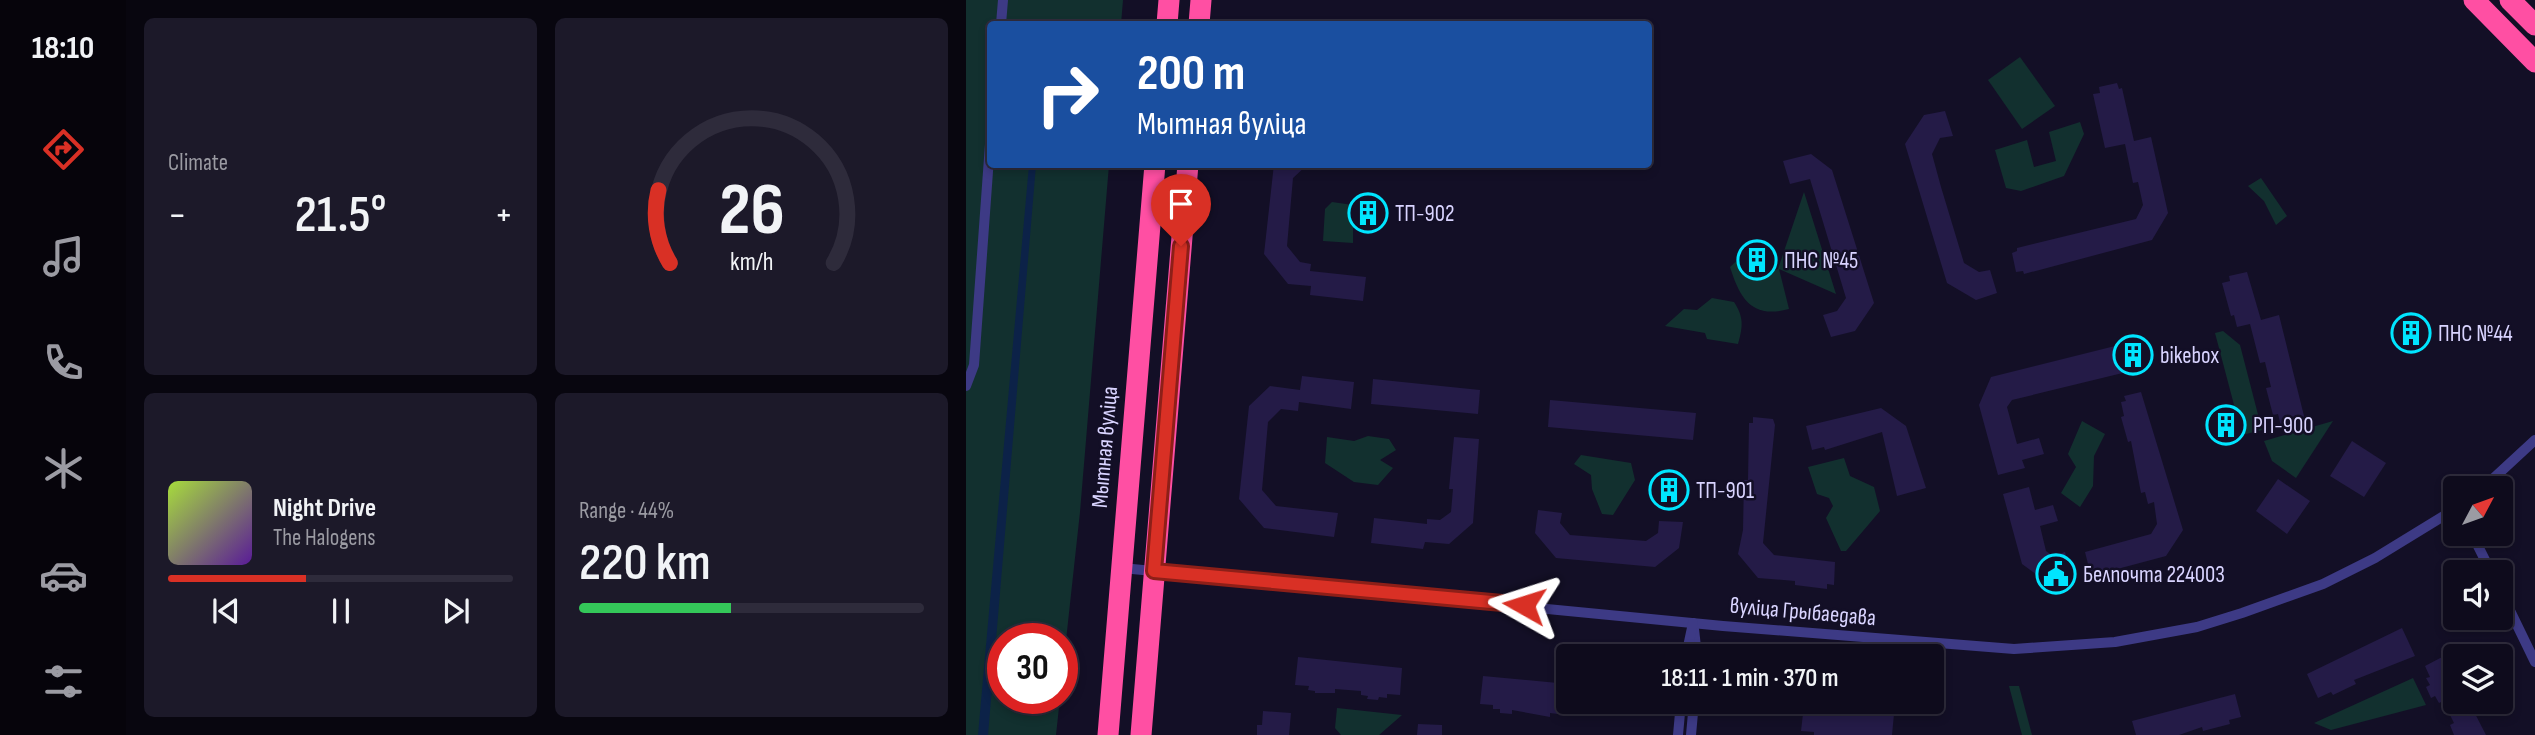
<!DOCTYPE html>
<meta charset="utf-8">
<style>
body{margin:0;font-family:"Sofia Sans Condensed",sans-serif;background:#1c1929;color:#f1f3f6;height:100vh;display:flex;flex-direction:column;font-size:26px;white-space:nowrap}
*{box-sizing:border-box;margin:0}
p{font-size:23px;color:#9b9ba3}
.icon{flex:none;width:38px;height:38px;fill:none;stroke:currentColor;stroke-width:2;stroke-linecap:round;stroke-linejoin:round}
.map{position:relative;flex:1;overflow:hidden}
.side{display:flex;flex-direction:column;gap:18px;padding:18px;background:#08060f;width:840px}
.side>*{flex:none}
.guide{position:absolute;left:21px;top:21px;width:665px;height:147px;border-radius:7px;box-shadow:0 4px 10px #0003,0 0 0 2px #2e2b3b;background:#1a4fa0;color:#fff;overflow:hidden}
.needle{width:46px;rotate:49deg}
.tools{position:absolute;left:1477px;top:476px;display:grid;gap:14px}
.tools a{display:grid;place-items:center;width:70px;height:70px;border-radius:7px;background:#0e0b1c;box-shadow:0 4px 10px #0003,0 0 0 2px #2e2b3b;font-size:35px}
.speed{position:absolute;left:21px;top:623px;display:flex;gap:14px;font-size:35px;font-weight:700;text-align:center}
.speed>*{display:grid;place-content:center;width:91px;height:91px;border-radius:50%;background:#0e0b1c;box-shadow:0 4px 10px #0003,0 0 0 2px #2e2b3b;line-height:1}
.speed .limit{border:10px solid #d22;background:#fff;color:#111}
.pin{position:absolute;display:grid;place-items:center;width:60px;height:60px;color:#fff;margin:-72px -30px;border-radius:50% 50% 50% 0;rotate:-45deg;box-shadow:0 0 7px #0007}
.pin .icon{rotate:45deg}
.me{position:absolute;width:77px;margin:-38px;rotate:276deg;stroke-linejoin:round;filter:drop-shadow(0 0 5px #0008)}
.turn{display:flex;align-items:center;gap:24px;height:147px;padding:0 35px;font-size:32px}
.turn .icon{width:91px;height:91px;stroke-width:2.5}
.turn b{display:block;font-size:49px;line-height:60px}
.big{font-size:52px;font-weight:600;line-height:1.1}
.side .widget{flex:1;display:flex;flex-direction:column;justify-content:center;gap:10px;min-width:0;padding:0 24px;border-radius:10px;background:#1c1929}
.side .dial{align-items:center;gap:0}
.dial svg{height:182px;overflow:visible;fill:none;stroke:#2e2b3b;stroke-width:7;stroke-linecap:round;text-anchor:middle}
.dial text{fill:#f1f3f6;stroke:none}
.song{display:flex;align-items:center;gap:21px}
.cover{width:84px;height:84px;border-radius:10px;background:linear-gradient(135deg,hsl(80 70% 55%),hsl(270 70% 35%))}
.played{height:7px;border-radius:4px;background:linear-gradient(90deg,#d93025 40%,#2e2b3b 40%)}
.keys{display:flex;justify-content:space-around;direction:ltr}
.heat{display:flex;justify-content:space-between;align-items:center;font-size:38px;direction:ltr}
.charge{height:10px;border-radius:5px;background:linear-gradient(90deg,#34c759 44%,#2e2b3b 0)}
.side .tiles{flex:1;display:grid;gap:18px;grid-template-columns:repeat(2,1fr)}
.trip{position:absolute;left:590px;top:644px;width:388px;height:70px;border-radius:7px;background:#0e0b1c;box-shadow:0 4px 10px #0003,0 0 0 2px #2e2b3b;font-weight:600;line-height:70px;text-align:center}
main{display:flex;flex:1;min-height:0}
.tab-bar{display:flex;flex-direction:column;width:126px;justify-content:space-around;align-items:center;background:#06040b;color:#9b9ba3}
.tab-bar .icon{width:49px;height:49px}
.tab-bar .selected{color:#d93025}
.tab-bar b{font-size:32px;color:#f1f3f6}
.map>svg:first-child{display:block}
.green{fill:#12302f}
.water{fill:#0c2248}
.building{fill:#241b47}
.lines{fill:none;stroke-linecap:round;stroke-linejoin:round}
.street{stroke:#3d3a85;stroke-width:10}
.highway{stroke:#ff4fa3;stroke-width:21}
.route-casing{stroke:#8d1f18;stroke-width:18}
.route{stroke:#d93025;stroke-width:12}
.labels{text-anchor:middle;stroke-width:5;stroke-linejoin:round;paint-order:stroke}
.poi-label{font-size:23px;fill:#d9d4ff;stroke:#130f26;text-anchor:start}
.street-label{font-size:23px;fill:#d9d4ff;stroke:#130f26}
</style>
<main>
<nav class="tab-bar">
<b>18:10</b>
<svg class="icon selected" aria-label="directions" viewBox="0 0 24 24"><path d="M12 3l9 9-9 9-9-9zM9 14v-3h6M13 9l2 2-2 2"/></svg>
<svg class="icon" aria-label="music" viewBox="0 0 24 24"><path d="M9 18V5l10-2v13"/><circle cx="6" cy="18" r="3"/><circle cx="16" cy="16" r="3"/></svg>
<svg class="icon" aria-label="phone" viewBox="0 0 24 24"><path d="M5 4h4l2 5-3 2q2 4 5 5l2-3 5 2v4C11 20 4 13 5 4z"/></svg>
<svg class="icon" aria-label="climate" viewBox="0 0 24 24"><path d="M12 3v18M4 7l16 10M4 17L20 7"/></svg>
<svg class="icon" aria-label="car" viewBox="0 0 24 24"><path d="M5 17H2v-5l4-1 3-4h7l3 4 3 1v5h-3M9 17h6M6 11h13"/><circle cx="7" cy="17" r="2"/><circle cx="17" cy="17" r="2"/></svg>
<svg class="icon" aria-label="filters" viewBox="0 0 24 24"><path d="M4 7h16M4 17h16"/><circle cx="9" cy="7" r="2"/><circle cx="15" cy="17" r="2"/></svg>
</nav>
<section class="side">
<div class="tiles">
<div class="widget"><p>Climate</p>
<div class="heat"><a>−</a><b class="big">21.5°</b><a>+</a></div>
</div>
<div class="widget dial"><svg viewBox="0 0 100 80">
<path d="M14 69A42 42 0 1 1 86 69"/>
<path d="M14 69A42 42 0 0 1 9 37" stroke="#d93025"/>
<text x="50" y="56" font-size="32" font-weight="700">26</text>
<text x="50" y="72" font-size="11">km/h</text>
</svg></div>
<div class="widget">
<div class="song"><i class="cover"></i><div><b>Night Drive</b><p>The Halogens</p></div></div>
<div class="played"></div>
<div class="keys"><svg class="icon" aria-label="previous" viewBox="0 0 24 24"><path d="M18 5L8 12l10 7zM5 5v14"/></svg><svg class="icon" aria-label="pause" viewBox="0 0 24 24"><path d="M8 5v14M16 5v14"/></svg><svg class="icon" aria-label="next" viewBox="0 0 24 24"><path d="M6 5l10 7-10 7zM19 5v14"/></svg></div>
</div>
<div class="widget"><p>Range · 44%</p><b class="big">220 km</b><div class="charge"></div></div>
</div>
</section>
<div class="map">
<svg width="1569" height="735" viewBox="0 0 1569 735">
<rect width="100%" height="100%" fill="#130f26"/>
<g class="green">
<polygon points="0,0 157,0 155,24 24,24 24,164 143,165 114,512 96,677 96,639 37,639 37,698 94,698 90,735 0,735"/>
<polygon points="1054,57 1089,106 1056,129 1022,80"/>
<polygon points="1114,122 1118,134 1098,176 1055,191 1040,188 1029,150 1061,140 1068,167 1090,161 1083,132"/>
<polygon points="1295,178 1321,216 1310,225 1298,201 1282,186"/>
<path d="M 838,192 L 870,294 L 813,269 L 823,309 C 786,319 774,299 764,267 L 778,254 L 787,278 L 812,269 Z"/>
<polygon points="366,202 387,205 387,243 357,241 359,209"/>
<path d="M 746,298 L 768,302 C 778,317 777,327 772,344 L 741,339 L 739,333 L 699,326 L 718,309 L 731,310 Z"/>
<polygon points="1257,331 1274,345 1296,430 1276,435 1249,333"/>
<polygon points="1116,421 1139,434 1128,456 1127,486 1114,507 1095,493 1110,467 1102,454"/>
<polygon points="1367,421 1330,478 1306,461 1298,441"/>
<polygon points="402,436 423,439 430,450 414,460 427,468 412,485 388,482 359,463 361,437 388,441"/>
<polygon points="615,455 665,463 669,480 647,515 636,514 626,489 625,475 608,464"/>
<polygon points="878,458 884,476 908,487 914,511 880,551 875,551 860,518 867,506 863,498 851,494 842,467"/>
<polygon points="1447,678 1460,705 1365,730 1348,723"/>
<polygon points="1043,686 1053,686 1066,735 1056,735"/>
<polygon points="371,708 436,715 413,735 375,735 369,728"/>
</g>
<polygon class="water" points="63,165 70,165 22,735 12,735"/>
<g class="building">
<polygon points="1151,83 1153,89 1156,88 1168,141 1185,137 1202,213 1186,240 1058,274 1057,271 1050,272 1046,253 1051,251 1051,248 1170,219 1177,205 1172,182 1167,183 1159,144 1139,148 1127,94 1134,93 1133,87"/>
<polygon points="979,111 987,136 974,138 966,154 975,187 998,263 1013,272 1024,270 1031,293 1010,300 981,283 939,144 958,115"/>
<polygon points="845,154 866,170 908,303 889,331 865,337 857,315 871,311 880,298 844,179 824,184 817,161"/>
<polygon points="308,164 342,164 327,178 321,246 334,262 345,264 344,271 400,277 397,301 344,295 345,286 322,284 298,254"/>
<polygon points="395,202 410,203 409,223 394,222"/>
<polygon points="796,249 801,266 785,271 780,254"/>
<polygon points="1281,272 1295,320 1313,315 1339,420 1315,426 1312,414 1307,415 1300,388 1305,387 1299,362 1294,363 1284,324 1271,327 1268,315 1265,316 1256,283 1264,281 1263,276"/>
<polygon points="1447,320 1458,335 1443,346 1432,331"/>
<polygon points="1161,343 1162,346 1168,345 1173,364 1167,366 1169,370 1046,400 1041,407 1051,444 1073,438 1078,454 1056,460 1059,468 1032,475 1013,405 1025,377"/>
<polygon points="336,376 388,382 385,409 333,402 332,411 315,409 302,422 296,490 310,506 372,513 368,537 298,528 273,499 283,406 304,386 334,390"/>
<polygon points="407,379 514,390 512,414 405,404"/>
<polygon points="1175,392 1217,530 1200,556 1125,576 1119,552 1185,534 1191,524 1188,502 1182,504 1179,492 1175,493 1165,441 1162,442 1155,417 1158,416 1155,402 1160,401 1158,396"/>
<polygon points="584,400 730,413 727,440 582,427"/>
<polygon points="915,408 940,426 960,488 931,496 916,432 859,450 858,447 846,450 840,426"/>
<polygon points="1266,412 1272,433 1254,438 1248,417"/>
<polygon points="787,417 807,419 809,425 797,543 808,555 869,562 868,585 861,584 861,589 829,585 829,581 792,578 772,554 777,530 778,480 782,480 783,423 787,423"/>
<polygon points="488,437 513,439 507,523 483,544 459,542 457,549 405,543 408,518 461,524 461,519 474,520 485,512 487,489 483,489"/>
<polygon points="1386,441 1420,463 1398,497 1364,476"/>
<polygon points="1312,479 1344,501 1321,534 1290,511"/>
<polygon points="692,480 715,482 713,500 691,498"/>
<polygon points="1063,487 1069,510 1087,505 1092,521 1074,526 1080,551 1087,556 1099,552 1105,576 1082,583 1056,564 1037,494"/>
<polygon points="572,510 596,513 594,523 604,535 680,541 692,533 693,521 717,522 713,548 689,567 590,558 569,533"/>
<polygon points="1436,628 1449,656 1388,680 1390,684 1367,695 1365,692 1352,698 1341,674"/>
<polygon points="1480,655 1489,674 1489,702 1503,702 1520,735 1488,735 1484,725 1488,723 1477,701 1473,703 1469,696 1465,698 1460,687 1464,685 1460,678 1464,677 1459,666"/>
<polygon points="332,657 436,668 434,695 421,694 421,698 413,697 412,700 401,699 402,696 395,695 395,691 369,689 369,693 349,693 349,691 342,690 343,686 329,685"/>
<polygon points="517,676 602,684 602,710 593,710 592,714 584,713 584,717 546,710 546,714 534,713 534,709 527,709 527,705 514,704"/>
<polygon points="1269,694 1275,717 1263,720 1264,724 1237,731 1236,727 1213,735 1170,735 1166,721"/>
<polygon points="838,705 928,714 926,735 848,735 848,732 835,731"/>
<polygon points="297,711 325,713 323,735 291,735 291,725 296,725"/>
<polygon points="452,724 476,725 476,735 451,735"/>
</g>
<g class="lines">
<g class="street">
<polyline points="35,24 37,0"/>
<polyline points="0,386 8,365 24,144"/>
<polyline points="1517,488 1569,440"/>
<polyline points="1506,534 1525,572"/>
<polyline points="156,568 757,626 1048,649 1149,642 1231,627 1276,613 1357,584 1409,558 1489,509"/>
<polyline points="1535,592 1569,662"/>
<polyline points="728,629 731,656"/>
<polyline points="720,656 727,623"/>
<polyline points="712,735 715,702"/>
<polyline points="725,735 728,702"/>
</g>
<g class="highway">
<polyline points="1508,0 1569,62"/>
<polyline points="1544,0 1569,25"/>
<polyline points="201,24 203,0"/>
<polyline points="233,24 235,0"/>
<polyline points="142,735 189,164"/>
<polyline points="175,735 222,164"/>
</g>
</g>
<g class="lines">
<g class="route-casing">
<polyline id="route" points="215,246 188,571 558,605"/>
</g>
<use href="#route" class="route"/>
</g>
<defs>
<g id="building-ring" transform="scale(2.0125)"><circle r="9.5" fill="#130f26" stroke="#00e5ff" stroke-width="1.5"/><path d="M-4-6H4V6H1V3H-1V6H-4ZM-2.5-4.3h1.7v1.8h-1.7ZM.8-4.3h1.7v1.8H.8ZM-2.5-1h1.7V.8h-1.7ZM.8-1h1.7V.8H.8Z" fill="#00e5ff"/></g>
<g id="civic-ring" transform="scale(2.0125)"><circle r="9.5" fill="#130f26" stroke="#00e5ff" stroke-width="1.5"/><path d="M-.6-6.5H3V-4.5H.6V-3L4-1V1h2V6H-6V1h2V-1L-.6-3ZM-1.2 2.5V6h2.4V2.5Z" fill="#00e5ff"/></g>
</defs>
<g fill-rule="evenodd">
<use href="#building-ring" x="402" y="213"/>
<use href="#building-ring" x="791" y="260"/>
<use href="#building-ring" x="1445" y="333"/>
<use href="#building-ring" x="1167" y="355"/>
<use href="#building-ring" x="1260" y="425"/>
<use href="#building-ring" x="703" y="490"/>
<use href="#civic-ring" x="1090" y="574"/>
</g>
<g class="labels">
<g class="poi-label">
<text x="429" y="221">ТП-902</text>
<text x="818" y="268">ПНС №45</text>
<text x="1472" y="341">ПНС №44</text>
<text x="1194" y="363">bikebox</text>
<text x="1287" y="433">РП-900</text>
<text x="730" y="498">ТП-901</text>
<text x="1117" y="582">Белпочта 224003</text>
</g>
<g class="street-label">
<text transform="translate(138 447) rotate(-85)" y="8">Мытная вуліца</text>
<text transform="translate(837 611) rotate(5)" y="8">вуліца Грыбаедава</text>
</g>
</g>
</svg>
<div class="tools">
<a><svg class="needle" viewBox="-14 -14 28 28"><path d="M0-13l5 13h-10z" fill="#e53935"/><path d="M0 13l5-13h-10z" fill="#9b9ba3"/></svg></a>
<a><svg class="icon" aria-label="sound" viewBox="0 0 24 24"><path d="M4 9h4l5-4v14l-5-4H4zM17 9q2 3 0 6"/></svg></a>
<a><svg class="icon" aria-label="layers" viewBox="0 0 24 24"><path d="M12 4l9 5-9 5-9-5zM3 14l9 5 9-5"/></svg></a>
</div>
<div class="speed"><div class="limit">30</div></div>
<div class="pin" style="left:215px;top:246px;background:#d93025"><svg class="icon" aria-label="arrive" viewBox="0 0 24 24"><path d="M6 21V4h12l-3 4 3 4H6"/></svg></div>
<svg class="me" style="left:558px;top:605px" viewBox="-20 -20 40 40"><path d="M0-17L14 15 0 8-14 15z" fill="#d93025" stroke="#fff" stroke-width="4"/></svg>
<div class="trip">18:11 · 1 min · 370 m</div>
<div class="guide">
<div class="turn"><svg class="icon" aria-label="right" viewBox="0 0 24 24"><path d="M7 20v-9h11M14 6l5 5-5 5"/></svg><div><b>200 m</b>Мытная вуліца</div></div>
</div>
</div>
</main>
